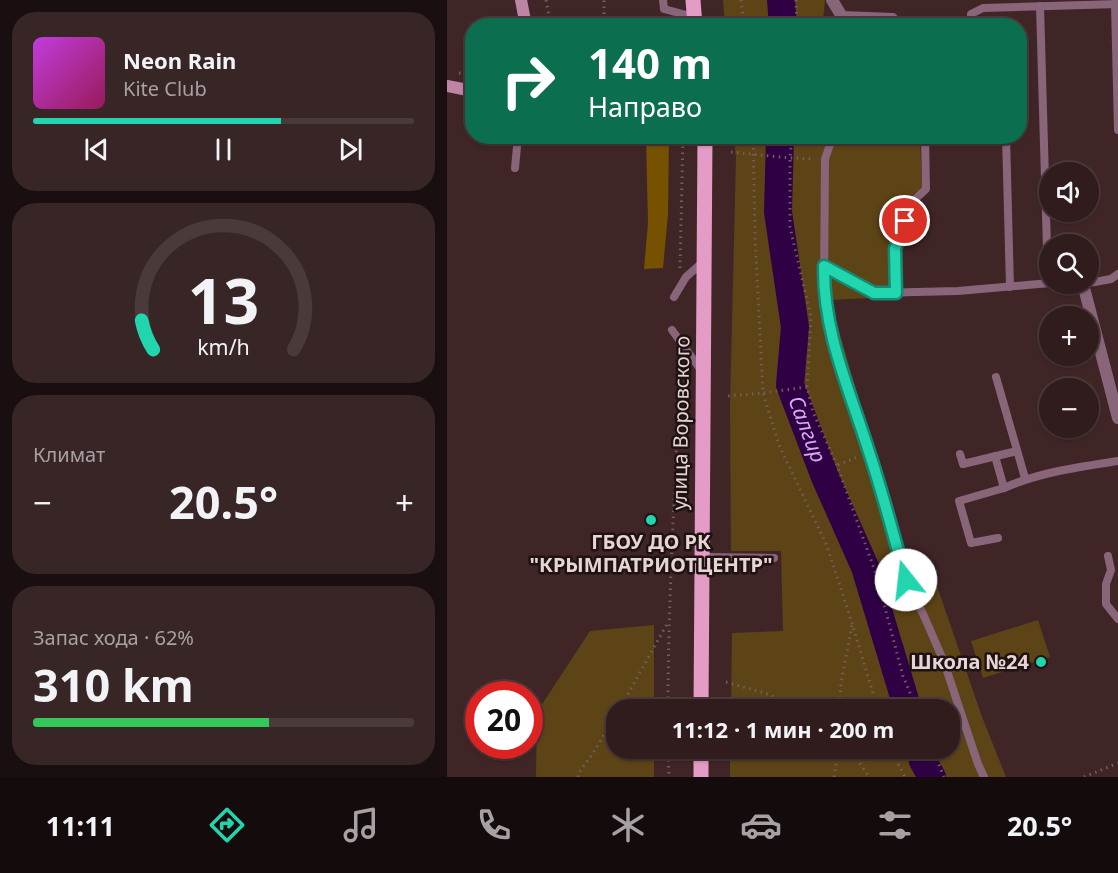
<!DOCTYPE html>
<html lang="ru">
<meta charset="utf-8">
<style>
body{margin:0;font-family:"Noto Sans",sans-serif;background:#382526;color:#f1f3f6;height:100vh;display:flex;flex-direction:column;font-size:22px;white-space:nowrap}
*{box-sizing:border-box;margin:0}
p{font-size:20px;color:#a8a1a4}
.icon{flex:none;width:33px;height:33px;fill:none;stroke:currentColor;stroke-width:2;stroke-linecap:round;stroke-linejoin:round}
.map{position:relative;flex:1;overflow:hidden}
.sheet{display:flex;flex-direction:column;gap:12px;padding:12px;background:#1a0f10;width:447px}
.sheet>*{flex:none}
.banner{position:absolute;left:18px;top:18px;width:562px;height:126px;border-radius:24px;box-shadow:0 2px 4px #0004,0 0 0 2px #4b3a3b;background:#0b6e4f;color:#fff;overflow:hidden}
.tools{position:absolute;left:592px;top:162px;display:grid;gap:12px}
.tools a{display:grid;place-items:center;width:60px;height:60px;border-radius:50%;background:#301c1d;box-shadow:0 2px 4px #0004,0 0 0 2px #4b3a3b;font-size:30px}
.speed{position:absolute;left:18px;top:681px;display:flex;gap:12px;font-size:30px;font-weight:700;text-align:center}
.speed>*{display:grid;place-content:center;width:78px;height:78px;border-radius:50%;background:#301c1d;box-shadow:0 2px 4px #0004,0 0 0 2px #4b3a3b;line-height:1}
.speed .limit{border:9px solid #d22;background:#fff;color:#111}
.pin{position:absolute;display:grid;place-items:center;width:51px;height:51px;color:#fff;margin:-26px;border:3px solid #fff;border-radius:50%;box-shadow:0 2px 6px #0007}
.me{position:absolute;width:66px;margin:-33px;rotate:344deg;stroke-linejoin:round;filter:drop-shadow(0 0 4px #0008)}
.turn{display:flex;align-items:center;gap:21px;height:126px;padding:0 24px;font-size:27px}
.turn .icon{width:78px;height:78px;stroke-width:2.5}
.turn b{display:block;font-size:42px;line-height:51px}
.big{font-size:45px;font-weight:700;line-height:1.1}
.sheet .widget{flex:1;display:flex;flex-direction:column;justify-content:center;gap:9px;min-width:0;padding:0 21px;border-radius:24px;background:#382526}
.sheet .dial{align-items:center;gap:0}
.dial svg{height:156px;overflow:visible;fill:none;stroke:#4b3a3b;stroke-width:7;stroke-linecap:round;text-anchor:middle}
.dial text{fill:#f1f3f6;stroke:none}
.song{display:flex;align-items:center;gap:18px}
.cover{width:72px;height:72px;border-radius:9px;background:linear-gradient(135deg,hsl(290 70% 55%),hsl(330 70% 35%))}
.played{height:6px;border-radius:3px;background:linear-gradient(90deg,#21d5af 65%,#4b3a3b 65%)}
.keys{display:flex;justify-content:space-around;direction:ltr}
.heat{display:flex;justify-content:space-between;align-items:center;font-size:33px;direction:ltr}
.charge{height:9px;border-radius:4px;background:linear-gradient(90deg,#34c759 62%,#4b3a3b 0)}
.trip{position:absolute;left:159px;top:699px;width:354px;height:60px;border-radius:24px;background:#301c1d;box-shadow:0 2px 4px #0004,0 0 0 2px #4b3a3b;font-weight:700;line-height:60px;text-align:center}
.tab-bar{display:flex;height:96px;justify-content:space-around;align-items:center;background:#130b0c;color:#a8a1a4}
.tab-bar .icon{width:42px;height:42px}
.tab-bar .active{color:#21d5af}
.tab-bar b{font-size:27px;color:#f1f3f6}
main{display:flex;flex:1;min-height:0}
.map>svg:first-child{display:block}
.green{fill:#5d4416}
.forest{fill:#755100}
.lines{fill:none;stroke-linecap:round;stroke-linejoin:round}
.river{stroke:#300045;stroke-width:28}
.path{stroke:#755d5e;stroke-width:3;stroke-dasharray:1.5 4.5;stroke-linecap:butt}
.service{stroke:#89657a;stroke-width:8}
.minor{stroke:#89657a;stroke-width:12}
.secondary{stroke:#bd84a5;stroke-width:12}
.primary{stroke:#e49bc6;stroke-width:15}
.route-casing{stroke:#158a72;stroke-width:15}
.route{stroke:#21d5af;stroke-width:10}
.poi-dot{fill:#21d5af;stroke:#1e1213;stroke-width:2}
.labels{text-anchor:middle;stroke-width:5;stroke-linejoin:round;paint-order:stroke}
.street-label{font-size:20px;fill:#e7d5d5;stroke:#1e1213}
.poi-label{font-size:20px;font-weight:bold;fill:#e7d5d5;stroke:#1e1213}
.water-label{font-size:21px;font-style:italic;fill:#d8a7f6;stroke:#1e1213}
</style>
<main>
<section class="sheet">
<div class="widget">
<div class="song"><i class="cover"></i><div><b>Neon Rain</b><p>Kite Club</p></div></div>
<div class="played"></div>
<div class="keys"><svg class="icon" aria-label="previous" viewBox="0 0 24 24"><path d="M18 5L8 12l10 7zM5 5v14"/></svg><svg class="icon" aria-label="pause" viewBox="0 0 24 24"><path d="M8 5v14M16 5v14"/></svg><svg class="icon" aria-label="next" viewBox="0 0 24 24"><path d="M6 5l10 7-10 7zM19 5v14"/></svg></div>
</div>
<div class="widget dial"><svg viewBox="0 0 100 80">
<path d="M14 69A42 42 0 1 1 86 69"/>
<path d="M14 69A42 42 0 0 1 8 54" stroke="#21d5af"/>
<text x="50" y="56" font-size="32" font-weight="700">13</text>
<text x="50" y="72" font-size="11">km/h</text>
</svg></div>
<div class="widget"><p>Климат</p>
<div class="heat"><a>−</a><b class="big">20.5°</b><a>+</a></div>
</div>
<div class="widget"><p>Запас хода · 62%</p><b class="big">310 km</b><div class="charge"></div></div>
</section>
<div class="map">
<svg width="671" height="777" viewBox="0 0 671 777">
<rect width="100%" height="100%" fill="#402527"/>
<g class="green">
<polygon points="276,0 378,0 376,20 442,20 442,25 278,25"/>
<polygon points="287,137 473,137 475,187 462,198 444,248 444,297 383,300 454,544 470,589 489,583 535,717 559,777 283,777 283,749 502,748 502,710 284,709 285,633 336,631 334,551 284,551 283,405 289,158"/>
<polygon points="591,620 603,657 536,678 524,641"/>
<polygon points="207,625 207,709 170,710 170,748 207,749 207,777 89,777 90,712 143,631"/>
</g>
<polygon class="forest" points="199,137 222,137 221,214 216,268 197,269 201,223"/>
<g class="lines">
<g class="river">
<polyline points="334,0 336,26"/>
<path id="s1" d="M 333,136 L 331,212 L 348,327 L 343,385 L 378,477 L 418,567 L 461,710"/>
<polyline points="473,748 476,761 485,777"/>
</g>
<g class="path">
<polyline points="99,0 104,26"/>
<polyline points="294,0 297,26"/>
<polyline points="349,0 350,26"/>
<polyline points="157,26 157,0"/>
<polyline points="12,73 26,75"/>
<polyline points="306,136 308,237 316,393 360,387"/>
<polyline points="345,136 343,158 343,227 364,317 360,387 366,412 390,465 429,574 456,676 470,710"/>
<polyline points="284,152 343,158 367,159"/>
<polyline points="233,268 236,136"/>
<polyline points="281,396 316,393 332,445 380,546 405,623 431,710"/>
<polyline points="391,465 413,456"/>
<polyline points="279,682 321,694 351,710"/>
<polyline points="172,710 220,624"/>
<path d="M 221,710 C 221,593 229,477 233,361"/>
<polyline points="392,710 394,683 405,625"/>
<polyline points="221,748 222,777"/>
<polyline points="403,748 422,777"/>
<polyline points="443,748 458,777"/>
<polyline points="485,748 497,777"/>
<polyline points="131,777 131,774 146,753 170,714"/>
<polyline points="387,777 392,748"/>
<polyline points="637,777 671,763"/>
</g>
<g class="service">
<polyline points="216,0 217,9 247,17"/>
<polyline points="668,4 671,130"/>
<polyline points="593,6 601,283"/>
<polyline points="395,26 394,15 446,17 449,20 467,26"/>
<polyline points="523,26 524,14 536,8 671,4"/>
<polyline points="386,136 378,159 377,290 384,338 423,453 459,580 477,616 497,662 531,764 537,777"/>
<polyline points="559,136 563,287"/>
<polyline points="68,168 71,136"/>
<polyline points="377,266 427,293 511,291 603,283"/>
<polyline points="642,283 664,279 671,274"/>
<polyline points="449,293 448,249 465,202 479,189 478,136"/>
<polyline points="227,297 239,277 256,262"/>
<polyline points="225,330 254,370"/>
<polyline points="549,377 578,478"/>
<polyline points="513,454 516,464 570,451"/>
<polyline points="548,456 557,488 512,501 524,543 551,538"/>
<path d="M 557,488 C 593,472 632,467 671,461"/>
<polyline points="661,556 664,570 659,584 659,604 671,619"/>
<polyline points="254,557 327,558"/>
</g>
<g class="minor">
<polyline points="385,0 394,15"/>
<polyline points="636,284 671,418"/>
</g>
<g class="secondary">
<polyline points="74,0 79,26"/>
<polyline points="0,86 26,91"/>
</g>
<g class="primary">
<polyline points="246,0 248,26"/>
<polyline points="254,710 258,136"/>
<polyline points="254,777 254,748"/>
</g>
</g>
<g class="lines">
<g class="route-casing">
<path id="route" d="M 458,221 L 448,249 L 449,293 L 427,293 L 377,266 C 376,333 402,388 422,452 C 436,494 447,537 459,580"/>
</g>
<use href="#route" class="route"/>
</g>
<g class="poi-dot">
<circle cx="204" cy="520" r="6"/>
<circle cx="594" cy="662" r="6"/>
</g>
<g class="labels">
<g class="street-label">
<text transform="translate(234 423) rotate(-89)" y="7">улица Воровского</text>
</g>
<g class="poi-label">
<text x="204" y="549">ГБОУ ДО РК<tspan x="204" dy="23">"КРЫМПАТРИОТЦЕНТР"</tspan></text>
<text x="582" y="669" text-anchor="end">Школа №24</text>
</g>
<g class="water-label">
<text dy="7" stroke="none"><textPath href="#s1" startOffset="298">Салгир</textPath></text>
</g>
</g>
</svg>
<div class="tools">
<a><svg class="icon" aria-label="sound" viewBox="0 0 24 24"><path d="M4 9h4l5-4v14l-5-4H4zM17 9q2 3 0 6"/></svg></a>
<a><svg class="icon" aria-label="search" viewBox="0 0 24 24"><circle cx="10" cy="10" r="6"/><path d="M15 15l6 6"/></svg></a>
<a>+</a>
<a>−</a>
</div>
<div class="speed"><div class="limit">20</div></div>
<div class="pin" style="left:458px;top:221px;background:#d93025"><svg class="icon" aria-label="arrive" viewBox="0 0 24 24"><path d="M6 21V4h12l-3 4 3 4H6"/></svg></div>
<svg class="me" style="left:459px;top:580px" viewBox="-20 -20 40 40"><circle r="19" fill="#fff"/><path d="M0-13L10 11 0 6-10 11z" fill="#21d5af"/></svg>
<div class="trip">11:12 · 1 мин · 200 m</div>
<div class="banner">
<div class="turn"><svg class="icon" aria-label="right" viewBox="0 0 24 24"><path d="M7 20v-9h11M14 6l5 5-5 5"/></svg><div><b>140 m</b>Направо</div></div>
</div>
</div>
</main>
<nav class="tab-bar">
<b>11:11</b>
<svg class="icon active" aria-label="directions" viewBox="0 0 24 24"><path d="M12 3l9 9-9 9-9-9zM9 14v-3h6M13 9l2 2-2 2"/></svg>
<svg class="icon" aria-label="music" viewBox="0 0 24 24"><path d="M9 18V5l10-2v13"/><circle cx="6" cy="18" r="3"/><circle cx="16" cy="16" r="3"/></svg>
<svg class="icon" aria-label="phone" viewBox="0 0 24 24"><path d="M5 4h4l2 5-3 2q2 4 5 5l2-3 5 2v4C11 20 4 13 5 4z"/></svg>
<svg class="icon" aria-label="climate" viewBox="0 0 24 24"><path d="M12 3v18M4 7l16 10M4 17L20 7"/></svg>
<svg class="icon" aria-label="car" viewBox="0 0 24 24"><path d="M5 17H2v-5l4-1 3-4h7l3 4 3 1v5h-3M9 17h6M6 11h13"/><circle cx="7" cy="17" r="2"/><circle cx="17" cy="17" r="2"/></svg>
<svg class="icon" aria-label="filters" viewBox="0 0 24 24"><path d="M4 7h16M4 17h16"/><circle cx="9" cy="7" r="2"/><circle cx="15" cy="17" r="2"/></svg>
<b>20.5°</b>
</nav>
